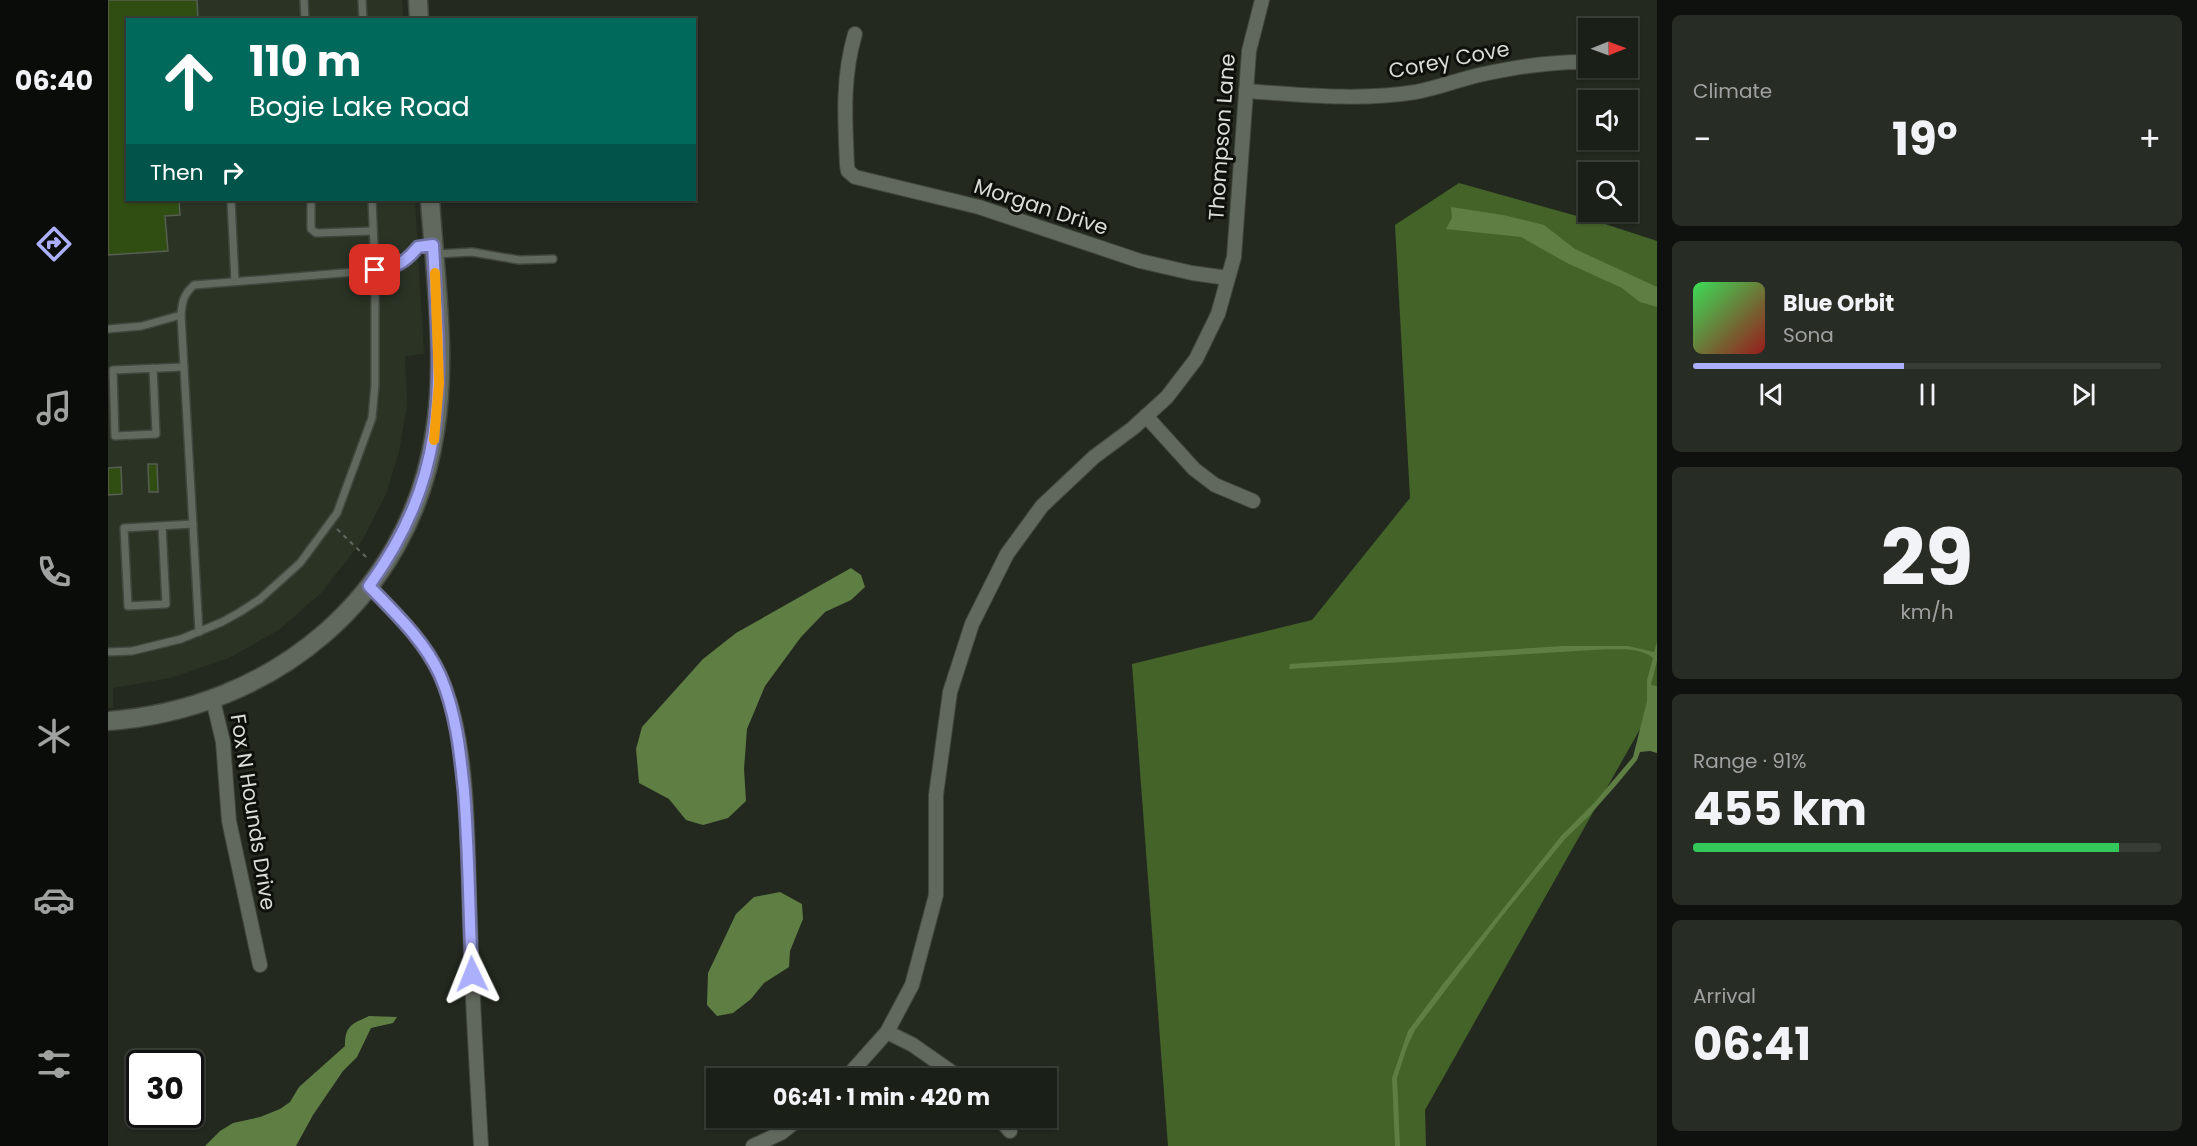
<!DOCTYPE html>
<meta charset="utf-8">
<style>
body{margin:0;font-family:Poppins,sans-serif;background:#272c24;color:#f1f3f6;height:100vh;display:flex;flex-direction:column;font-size:22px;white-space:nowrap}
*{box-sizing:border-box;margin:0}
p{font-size:20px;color:#9fa2a1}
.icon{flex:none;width:33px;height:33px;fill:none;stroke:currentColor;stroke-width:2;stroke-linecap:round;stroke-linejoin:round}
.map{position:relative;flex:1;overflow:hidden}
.side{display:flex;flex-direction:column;gap:15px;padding:15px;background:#0e110d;width:540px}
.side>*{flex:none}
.hud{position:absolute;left:18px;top:18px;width:570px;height:183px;border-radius:0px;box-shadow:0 2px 4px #0004,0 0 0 2px #383d36;background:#00695c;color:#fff;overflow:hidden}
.needle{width:39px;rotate:89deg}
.controls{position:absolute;left:1470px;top:18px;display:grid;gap:12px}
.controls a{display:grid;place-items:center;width:60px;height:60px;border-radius:0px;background:#1a1f17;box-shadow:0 2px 4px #0004,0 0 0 2px #383d36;font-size:30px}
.speed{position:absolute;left:18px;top:1050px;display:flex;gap:12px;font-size:30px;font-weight:700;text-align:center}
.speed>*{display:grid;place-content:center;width:78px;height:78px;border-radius:50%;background:#1a1f17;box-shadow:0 2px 4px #0004,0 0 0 2px #383d36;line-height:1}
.speed .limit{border:3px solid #111;border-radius:9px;background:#fff;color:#111}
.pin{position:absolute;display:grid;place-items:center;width:51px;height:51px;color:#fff;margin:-26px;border-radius:12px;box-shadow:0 3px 9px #0006}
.me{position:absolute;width:66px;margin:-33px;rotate:358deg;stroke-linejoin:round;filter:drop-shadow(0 0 4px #0008)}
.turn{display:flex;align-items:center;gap:21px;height:126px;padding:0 24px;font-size:27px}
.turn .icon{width:78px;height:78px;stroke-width:2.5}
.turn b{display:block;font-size:42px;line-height:51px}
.then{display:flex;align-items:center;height:57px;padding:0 24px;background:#0003;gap:12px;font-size:22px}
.big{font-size:45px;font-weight:700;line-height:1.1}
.side .card{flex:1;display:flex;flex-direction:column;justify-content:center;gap:9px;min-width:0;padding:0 21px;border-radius:9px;background:#272c24}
.side .dial{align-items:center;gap:0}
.dial b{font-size:78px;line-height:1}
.song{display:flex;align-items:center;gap:18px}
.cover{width:72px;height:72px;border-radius:9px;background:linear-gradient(135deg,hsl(130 70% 55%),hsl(0 70% 35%))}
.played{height:6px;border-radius:3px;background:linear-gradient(90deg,#acaffb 45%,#383d36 45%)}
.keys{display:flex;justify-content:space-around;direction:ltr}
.heat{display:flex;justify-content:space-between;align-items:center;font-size:33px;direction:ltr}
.charge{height:9px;border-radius:4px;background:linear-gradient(90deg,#34c759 91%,#383d36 0)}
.trip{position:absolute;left:598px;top:1068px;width:351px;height:60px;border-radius:0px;background:#1a1f17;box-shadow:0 2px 4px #0004,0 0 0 2px #383d36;font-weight:700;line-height:60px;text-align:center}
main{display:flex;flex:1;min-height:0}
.tab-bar{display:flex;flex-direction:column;width:108px;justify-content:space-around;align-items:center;background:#0a0c09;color:#9fa2a1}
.tab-bar .icon{width:42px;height:42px}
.tab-bar .on{color:#acaffb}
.tab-bar b{font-size:27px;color:#f1f3f6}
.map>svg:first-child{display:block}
.built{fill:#2b3325}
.forest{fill:#446329}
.water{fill:#5f7e44}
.building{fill:#304d12;stroke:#575e52;stroke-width:1.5}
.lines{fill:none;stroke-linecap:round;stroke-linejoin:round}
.lane-casing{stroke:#41463e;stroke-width:10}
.street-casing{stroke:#41463e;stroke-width:16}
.secondary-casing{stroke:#41463e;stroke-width:21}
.path{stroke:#646960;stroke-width:2;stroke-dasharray:4.5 4.5;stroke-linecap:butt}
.lane{stroke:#61685d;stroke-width:7}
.street{stroke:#61685d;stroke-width:14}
.secondary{stroke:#61685d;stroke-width:18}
.route-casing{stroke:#7072a3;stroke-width:15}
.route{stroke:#acaffb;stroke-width:10}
.slow{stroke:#f59e0b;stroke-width:10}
.labels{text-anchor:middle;stroke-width:6;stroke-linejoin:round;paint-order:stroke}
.street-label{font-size:21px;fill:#d9ddd6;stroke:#0e100c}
</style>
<main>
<nav class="tab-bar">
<b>06:40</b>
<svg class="icon on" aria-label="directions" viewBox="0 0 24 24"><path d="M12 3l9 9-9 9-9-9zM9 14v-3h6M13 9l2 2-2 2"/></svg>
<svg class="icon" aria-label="music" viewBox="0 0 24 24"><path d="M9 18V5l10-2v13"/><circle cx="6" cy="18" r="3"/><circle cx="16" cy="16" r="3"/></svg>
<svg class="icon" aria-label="phone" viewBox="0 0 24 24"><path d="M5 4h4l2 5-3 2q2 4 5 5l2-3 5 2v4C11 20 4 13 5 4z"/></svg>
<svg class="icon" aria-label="climate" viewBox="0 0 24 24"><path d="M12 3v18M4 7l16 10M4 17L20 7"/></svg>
<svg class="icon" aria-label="car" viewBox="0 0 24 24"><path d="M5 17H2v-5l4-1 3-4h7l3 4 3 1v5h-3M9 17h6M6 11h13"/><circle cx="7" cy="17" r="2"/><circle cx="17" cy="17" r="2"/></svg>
<svg class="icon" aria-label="filters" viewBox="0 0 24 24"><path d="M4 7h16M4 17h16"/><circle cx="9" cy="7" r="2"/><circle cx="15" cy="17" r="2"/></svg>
</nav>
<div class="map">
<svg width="1549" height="1146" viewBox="0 0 1549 1146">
<rect width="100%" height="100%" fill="#23291f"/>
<polygon class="built" points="0,0 294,0 295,19 20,20 20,200 307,200 316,354 297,356 299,405 291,452 278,494 254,541 213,593 172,629 121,658 62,678 5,688 5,708 0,708"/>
<polygon class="forest" points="1351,183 1494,223 1549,241 1549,699 1317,1110 1318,1146 1060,1146 1024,664 1204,620 1302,498 1287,225"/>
<g class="water">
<polygon points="1343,207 1395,215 1436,225 1467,249 1549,287 1549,307 1532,302 1514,288 1459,263 1413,237 1338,229 1344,218"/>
<polygon points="743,568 753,575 757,587 743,600 717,612 693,637 657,686 639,729 636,769 638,801 620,818 595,825 578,820 561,799 531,783 528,749 534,727 595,659 628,633"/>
<path d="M 1549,642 L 1549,661 L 1543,685 L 1549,686 L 1549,753 L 1542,751 L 1532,752 L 1529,760 L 1510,783 L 1480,817 L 1457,839 L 1395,915 L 1307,1030 L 1299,1047 L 1289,1078 L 1292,1146 L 1287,1146 L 1284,1078 L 1300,1031 L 1335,984 L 1453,836 L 1487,802 L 1525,757 L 1539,701 L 1539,680 L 1545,658 C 1531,646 1501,650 1484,650 L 1181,669 L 1182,664 L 1455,646 L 1520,646 L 1546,652 Z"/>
<polygon points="672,892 694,904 695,919 682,951 681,967 656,983 643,999 625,1013 609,1016 599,1005 600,973 628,914 646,897"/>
<path d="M 261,1016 L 289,1017 L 285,1023 L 263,1028 L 249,1057 L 235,1071 L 205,1115 L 188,1146 L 97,1146 L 112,1131 L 125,1123 L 152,1117 L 172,1109 L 182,1102 L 191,1087 L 237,1046 C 237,1025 244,1024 261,1016 Z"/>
</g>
<g class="building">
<polygon points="0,0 89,0 90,20 20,20 20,200 71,200 72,215 57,216 60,251 0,255"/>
<polygon points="40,464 49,464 50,492 41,492"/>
<polygon points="13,467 14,494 0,495 0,468"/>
</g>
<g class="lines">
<g class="lane-casing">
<g id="lane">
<polyline points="196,0 197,20"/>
<polyline points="254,0 255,20"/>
<polyline points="123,200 127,281"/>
<polyline points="203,200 203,229 208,233 265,231"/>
<polyline points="328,254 364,252 411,260 445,259"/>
<polyline points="0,329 34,326 73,315"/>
<polyline points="45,368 48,434 7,436 5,370 76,367"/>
<polyline points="54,526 58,604 20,606 16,528 85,524"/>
<path d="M 91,632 L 73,315 C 74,301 76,294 86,285 L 284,269 L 294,264 L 310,247 L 325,245"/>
<polyline points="0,652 24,651 73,639 114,622 132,612 152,599 192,563 229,513 264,418 267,385 267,270 264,200"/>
</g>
</g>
<g class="street-casing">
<g id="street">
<path d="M 747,34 C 734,78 737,119 739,165 L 740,171 L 747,177 L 871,207 L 1032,261 L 1084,273 L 1120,278"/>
<path d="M 1138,91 C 1194,95 1252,101 1308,92 C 1329,88 1350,80 1371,75 C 1407,67 1444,61 1480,62"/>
<polyline points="1038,416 1086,469 1107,485 1145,501"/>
<path d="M 261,586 C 287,613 316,640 332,675 C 363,743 359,848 362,923 C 364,997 369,1072 373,1146"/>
<polyline points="105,700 115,742 121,821 152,965"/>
<polyline points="779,1032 805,1045 852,1078"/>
<polyline points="738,1078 779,1032 804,985 828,895 828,795 842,692 864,624 899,554 934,506 986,457 1025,428 1059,397 1088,359 1110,314 1126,257 1141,51 1154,0"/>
<polyline points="891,1118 902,1131"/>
<polyline points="645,1146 673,1133 692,1118"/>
</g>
</g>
<g class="secondary-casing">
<g id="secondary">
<polyline points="310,0 311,20"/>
<path d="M 0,721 C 164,709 302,598 327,431 C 339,357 327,274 322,200"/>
</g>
</g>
<polyline class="path" points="229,529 259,558"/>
<use href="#lane" class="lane"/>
<use href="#street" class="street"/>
<use href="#secondary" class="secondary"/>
</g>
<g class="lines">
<g class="route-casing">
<path id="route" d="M 267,270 C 287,268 297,263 310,247 L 325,245 C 332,380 345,469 261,586 C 287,613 316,640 332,675 C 348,712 352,751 356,791 C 361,852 361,913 364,974"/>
</g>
<use href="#route" class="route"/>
<polyline class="slow" points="326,440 331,383 327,273"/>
</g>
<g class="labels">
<g class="street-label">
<text transform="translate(1341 60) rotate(-11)" y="7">Corey Cove</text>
<text transform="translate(1114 137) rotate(-86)" y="7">Thompson Lane</text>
<text transform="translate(933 207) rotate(18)" y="7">Morgan Drive</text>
<text transform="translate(145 812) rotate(81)" y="7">Fox N Hounds Drive</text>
</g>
</g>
</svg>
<div class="controls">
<a><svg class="needle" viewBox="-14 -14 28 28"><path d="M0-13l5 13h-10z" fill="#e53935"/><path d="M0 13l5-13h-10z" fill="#9fa2a1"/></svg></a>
<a><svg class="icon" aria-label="sound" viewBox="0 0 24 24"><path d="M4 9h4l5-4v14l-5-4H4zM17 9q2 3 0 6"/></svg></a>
<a><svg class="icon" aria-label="search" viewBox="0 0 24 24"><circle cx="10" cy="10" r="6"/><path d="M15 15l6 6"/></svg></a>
</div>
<div class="speed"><div class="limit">30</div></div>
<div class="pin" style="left:267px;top:270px;background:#d93025"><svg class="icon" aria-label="arrive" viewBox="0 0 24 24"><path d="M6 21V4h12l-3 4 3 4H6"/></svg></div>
<svg class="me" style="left:364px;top:974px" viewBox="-20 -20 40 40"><path d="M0-17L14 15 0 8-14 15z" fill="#acaffb" stroke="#fff" stroke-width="4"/></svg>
<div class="trip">06:41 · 1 min · 420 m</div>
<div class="hud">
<div class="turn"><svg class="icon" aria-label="ahead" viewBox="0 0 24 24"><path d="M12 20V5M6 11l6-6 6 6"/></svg><div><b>110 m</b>Bogie Lake Road</div></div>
<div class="then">Then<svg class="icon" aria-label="right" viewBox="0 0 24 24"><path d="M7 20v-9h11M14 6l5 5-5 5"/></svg></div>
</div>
</div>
<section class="side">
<div class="card"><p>Climate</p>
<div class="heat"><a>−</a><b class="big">19°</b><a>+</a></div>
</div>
<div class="card">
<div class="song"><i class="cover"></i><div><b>Blue Orbit</b><p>Sona</p></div></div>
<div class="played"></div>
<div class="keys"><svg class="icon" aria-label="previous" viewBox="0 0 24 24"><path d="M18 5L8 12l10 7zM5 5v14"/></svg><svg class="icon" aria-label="pause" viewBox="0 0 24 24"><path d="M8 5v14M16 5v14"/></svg><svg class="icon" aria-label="next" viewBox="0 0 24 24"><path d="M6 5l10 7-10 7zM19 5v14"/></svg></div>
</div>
<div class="card dial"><b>29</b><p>km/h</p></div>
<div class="card"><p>Range · 91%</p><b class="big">455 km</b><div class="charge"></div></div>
<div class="card"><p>Arrival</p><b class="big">06:41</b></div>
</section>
</main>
